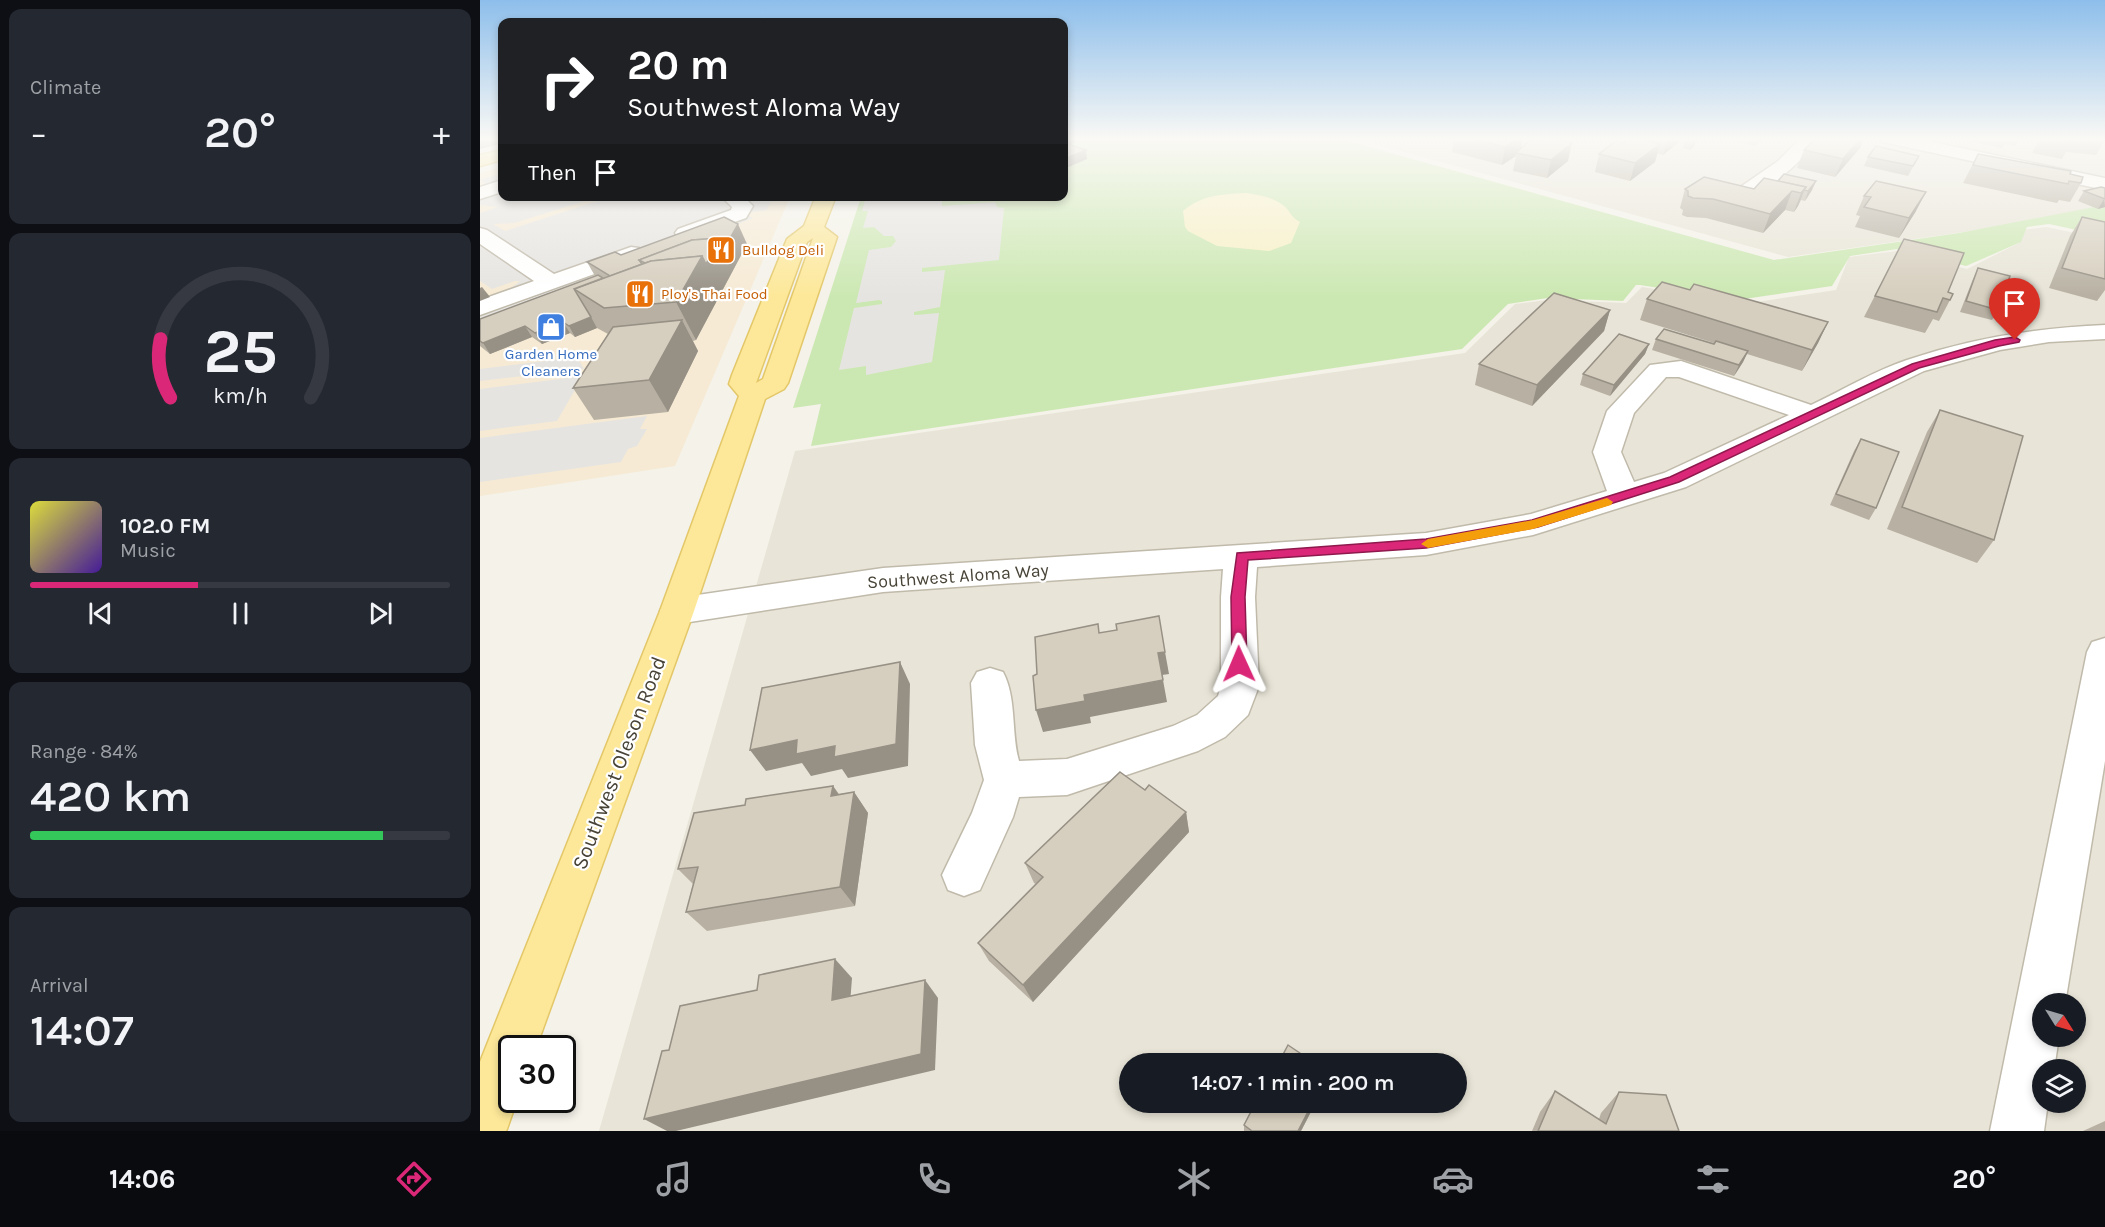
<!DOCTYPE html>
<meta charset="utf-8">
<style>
body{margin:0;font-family:Karla,sans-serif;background:#242831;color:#f1f3f6;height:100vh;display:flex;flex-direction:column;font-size:22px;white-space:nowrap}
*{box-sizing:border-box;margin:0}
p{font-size:20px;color:#9ea1a6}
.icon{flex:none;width:33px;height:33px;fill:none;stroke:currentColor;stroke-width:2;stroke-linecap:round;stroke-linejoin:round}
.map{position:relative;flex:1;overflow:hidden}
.panel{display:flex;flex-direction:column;gap:9px;padding:9px;background:#0d0f14;width:480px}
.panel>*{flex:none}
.hud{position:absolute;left:18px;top:18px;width:570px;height:183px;border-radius:12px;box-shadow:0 3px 9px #0003;background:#202124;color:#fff;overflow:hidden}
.needle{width:39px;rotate:127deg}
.controls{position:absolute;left:1552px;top:993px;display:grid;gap:12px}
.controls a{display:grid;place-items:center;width:54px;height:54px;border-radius:50%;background:#171b24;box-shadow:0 3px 9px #0003;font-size:30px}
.speed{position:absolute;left:18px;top:1035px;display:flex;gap:12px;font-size:30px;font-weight:700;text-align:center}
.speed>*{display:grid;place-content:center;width:78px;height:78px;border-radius:50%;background:#171b24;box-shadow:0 3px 9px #0003;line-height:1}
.speed .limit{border:3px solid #111;border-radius:9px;background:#fff;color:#111}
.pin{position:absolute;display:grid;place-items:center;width:51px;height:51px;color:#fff;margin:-62px -26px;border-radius:50% 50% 50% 0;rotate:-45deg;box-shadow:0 0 6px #0007}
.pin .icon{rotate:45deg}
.me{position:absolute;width:66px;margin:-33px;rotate:359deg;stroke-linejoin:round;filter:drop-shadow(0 0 4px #0008)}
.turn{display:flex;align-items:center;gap:21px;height:126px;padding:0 30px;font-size:27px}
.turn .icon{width:78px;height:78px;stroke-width:2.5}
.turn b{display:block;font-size:42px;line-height:51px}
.then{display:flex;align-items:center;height:57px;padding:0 30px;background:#0003;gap:12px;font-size:22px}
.big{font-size:45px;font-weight:600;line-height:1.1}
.panel .tile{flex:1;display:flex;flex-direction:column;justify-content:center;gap:9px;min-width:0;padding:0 21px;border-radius:12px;background:#242831}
.panel .dial{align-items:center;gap:0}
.dial svg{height:156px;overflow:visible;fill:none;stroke:#363941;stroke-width:7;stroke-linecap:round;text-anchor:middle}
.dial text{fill:#f1f3f6;stroke:none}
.song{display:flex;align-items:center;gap:18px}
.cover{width:72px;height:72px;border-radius:9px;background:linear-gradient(135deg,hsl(60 70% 55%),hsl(260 70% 35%))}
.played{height:6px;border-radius:3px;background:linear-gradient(90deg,#db2777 40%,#363941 40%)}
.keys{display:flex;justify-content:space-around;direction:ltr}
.heat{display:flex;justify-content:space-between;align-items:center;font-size:33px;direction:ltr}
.charge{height:9px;border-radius:4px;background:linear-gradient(90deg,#34c759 84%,#363941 0)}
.trip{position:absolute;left:639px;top:1053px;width:348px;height:60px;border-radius:30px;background:#171b24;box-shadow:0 3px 9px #0003;font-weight:600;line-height:60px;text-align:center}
.tab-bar{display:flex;height:96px;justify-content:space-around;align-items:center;background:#090b0e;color:#9ea1a6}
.tab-bar .icon{width:42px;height:42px}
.tab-bar .active{color:#db2777}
.tab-bar b{font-size:27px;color:#f1f3f6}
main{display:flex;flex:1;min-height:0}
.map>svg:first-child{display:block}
.residential{fill:#e8e4d7;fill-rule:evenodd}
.commercial{fill:#f6ead4}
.green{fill:#cce8b2}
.sand{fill:#f8f1c5}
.parking{fill:#e6e4e0}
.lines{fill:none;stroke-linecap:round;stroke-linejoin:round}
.minor-casing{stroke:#c0baab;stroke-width:3}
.major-casing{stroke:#e3c768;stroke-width:3}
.minor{fill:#fff;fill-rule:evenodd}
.major{fill:#fde899;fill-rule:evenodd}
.wall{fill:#b8b1a3}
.shaded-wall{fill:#969085}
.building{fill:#d6cebe;stroke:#969085;stroke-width:1.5}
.route{fill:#db2777;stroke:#8e194d;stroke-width:1.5}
.slow{fill:#f59e0b}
.labels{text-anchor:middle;stroke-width:4.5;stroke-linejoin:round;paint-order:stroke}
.far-food-label{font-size:15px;fill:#c56008;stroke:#fff;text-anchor:start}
.far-shop-label{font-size:15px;fill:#366cbe;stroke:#fff}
.street-label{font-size:18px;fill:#484337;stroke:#fff}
.near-street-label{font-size:21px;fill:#484337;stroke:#fff}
</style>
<main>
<section class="panel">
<div class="tile"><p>Climate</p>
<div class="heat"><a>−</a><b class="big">20°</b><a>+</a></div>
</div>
<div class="tile dial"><svg viewBox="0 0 100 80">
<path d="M14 69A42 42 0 1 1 86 69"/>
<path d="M14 69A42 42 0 0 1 9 39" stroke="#db2777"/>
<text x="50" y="56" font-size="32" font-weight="700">25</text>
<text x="50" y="72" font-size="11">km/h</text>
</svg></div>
<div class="tile">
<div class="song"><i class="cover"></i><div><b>102.0 FM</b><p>Music</p></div></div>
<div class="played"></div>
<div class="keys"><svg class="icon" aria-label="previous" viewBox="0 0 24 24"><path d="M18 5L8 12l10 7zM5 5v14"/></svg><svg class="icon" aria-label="pause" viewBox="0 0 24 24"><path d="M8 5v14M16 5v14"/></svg><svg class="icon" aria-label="next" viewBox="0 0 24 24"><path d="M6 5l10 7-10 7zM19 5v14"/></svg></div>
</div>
<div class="tile"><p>Range · 84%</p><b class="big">420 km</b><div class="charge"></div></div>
<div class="tile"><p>Arrival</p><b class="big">14:07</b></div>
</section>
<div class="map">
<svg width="1625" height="1131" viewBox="0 0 1625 1131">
<rect width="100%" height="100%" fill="#f4f2e9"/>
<g class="residential">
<polygon points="873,138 1625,138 1625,212 1308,257"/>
<path d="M 1566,227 L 1625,239 L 1625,1131 L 119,1131 L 315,451 L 985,353 L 1035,304 L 1067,300 L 1146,303 L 1162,287 L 1264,304 L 1356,290 L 1369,257 L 1417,251 L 1487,269 L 1539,243 L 1542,230 ZM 1563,1004 L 1596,1004 L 1596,1036 L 1563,1036 ZM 650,1064 L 976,1064 L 976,1102 L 650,1102 ZM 1563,1070 L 1596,1070 L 1596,1102 L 1563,1102 Z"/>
</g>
<polygon class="commercial" points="22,167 22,196 310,197 195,466 0,496 0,173"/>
<polygon class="green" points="584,138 857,138 1294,260 1479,233 1625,205 1625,236 1569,224 1547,227 1541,242 1486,266 1417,249 1370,256 1352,286 1257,300 1160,285 1156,285 1143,301 1068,298 1028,304 982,349 331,446 341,404 313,408 381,197 584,196"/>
<path class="sand" d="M 766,193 C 778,195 793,197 803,205 C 810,210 811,218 820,222 L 811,243 L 789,251 L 737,246 L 708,231 L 705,227 L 703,211 C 721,195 743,194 766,193 Z"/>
<g class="parking">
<polygon points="22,173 22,196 118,197 34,223 13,224 25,231 130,197 293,197 287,210 272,212 267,215 273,218 0,332 0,302 25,293 40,281 35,281 12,289 0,281 0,213 18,207 0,205 0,188 7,185 0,180"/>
<polygon points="386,197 462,197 462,206 515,202 517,207 524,208 519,260 442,268 442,272 465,270 460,307 434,312 434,315 436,315 459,313 452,362 386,375 386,366 359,370 374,308 402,304 402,301 399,300 376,303 389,250 411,247 416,241 413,236 404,236 394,227 383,228 388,211 382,211"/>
<polygon points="97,357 104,369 0,381 0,369"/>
<polygon points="103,376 77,421 0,431 0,389"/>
<polygon points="167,416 160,429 167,429 157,446 148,449 141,462 0,482 0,438"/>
</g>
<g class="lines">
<g class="minor-casing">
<g id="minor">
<path d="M 1321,138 L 1340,138 C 1327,156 1278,204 1256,198 L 1253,194 L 1256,190 L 1298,161 Z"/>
<polygon points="1399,138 1433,138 1625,178 1625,190 1408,143 1402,142"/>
<polygon points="22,180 22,192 0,199 0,187"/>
<polygon points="241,196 263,196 273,206 266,218 212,237 205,239 198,237 195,233 198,229 251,210 252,207"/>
<polygon points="0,228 7,230 74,274 151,247 159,248 162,253 159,258 0,315 0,300 54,281 0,244"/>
<path d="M 1625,325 L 1625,339 L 1569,342 L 1520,350 L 1444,371 L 1206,487 L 1053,535 L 946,555 L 777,567 L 775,597 L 779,686 L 768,715 L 745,737 L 718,751 L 587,795 L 539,797 L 533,817 L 500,890 L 484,896 L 468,890 L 462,875 L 492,813 L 504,780 L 495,745 L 491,683 L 497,672 L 510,668 L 523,672 C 537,698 531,733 539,761 L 587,759 L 693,726 L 717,715 L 738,696 L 741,686 L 741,597 L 743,569 L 403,592 L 197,624 L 185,620 L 180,611 L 185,602 L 197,598 L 403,568 L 946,533 L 1051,514 L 1127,491 L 1113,452 L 1127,411 L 1170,365 L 1201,361 L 1210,364 L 1331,405 C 1363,390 1394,371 1427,360 C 1492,338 1557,328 1625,325 ZM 1186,377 L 1199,377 L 1309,415 L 1184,473 L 1154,482 L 1141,452 L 1154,413 Z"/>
<polygon points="1625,638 1625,761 1585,1004 1563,1004 1563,1036 1579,1036 1574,1070 1563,1070 1563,1102 1568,1102 1564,1131 1510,1131 1607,652 1612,642"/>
</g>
</g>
<g class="major-casing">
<g id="major">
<polygon points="22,150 22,160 0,166 0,155"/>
<path d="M 336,196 L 356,196 L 344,227 L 357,237 L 308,383 L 304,389 L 285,399 L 214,611 L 56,1048 L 32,1048 L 32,1100 L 37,1100 L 27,1129 L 26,1131 L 0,1131 L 0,1062 L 180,611 L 259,396 L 249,384 L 252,375 L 307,239 L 324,226 ZM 333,238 L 283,379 L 276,383 L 327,242 Z"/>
</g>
</g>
<use href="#minor" class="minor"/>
<use href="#major" class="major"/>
</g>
<g class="wall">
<polygon points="958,138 1043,138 1041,149 1088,161 1067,178 1033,171 1036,156 1022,165 972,152 974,139 960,140"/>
<polygon points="1152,138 1204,138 1183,155 1177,153 1175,162 1150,181 1115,172 1119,154 1144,143"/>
<polygon points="1217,138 1214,146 1210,150 1203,148 1205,139"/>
<polygon points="1217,138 1230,138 1227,140"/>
<polygon points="1243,138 1304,138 1300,142 1282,138 1275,146"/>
<polygon points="1336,138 1384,138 1380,148 1355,177 1317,168 1324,150"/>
<polygon points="1489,138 1540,138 1535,146 1525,144 1522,148 1488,141"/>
<polygon points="1560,138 1625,138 1625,140 1616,155 1586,152 1582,159 1552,153"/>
<polygon points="1498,154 1590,174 1601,183 1590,202 1579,200 1577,203 1483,183"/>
<polygon points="1439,156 1428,176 1384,166 1388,157"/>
<polygon points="1298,181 1336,181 1332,190 1325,201 1321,200 1318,206 1314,212 1305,210 1283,233 1226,218 1207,217 1202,215 1203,210 1200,208 1205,189 1274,189"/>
<polygon points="1625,188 1625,207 1618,209 1598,201 1604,191"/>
<polygon points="1384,196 1436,211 1419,238 1375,227 1380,216 1376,215"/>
<polygon points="1602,217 1625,222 1625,290 1617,301 1569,288 1590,236"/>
<polygon points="1424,239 1468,292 1470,300 1459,321 1453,319 1445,333 1384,317"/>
<polygon points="267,244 216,340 213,341 218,351 188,412 114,420 93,388 128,334 117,328 95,337 90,333 62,344 52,337 10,354 0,346 0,319 115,276 107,262 141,255"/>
<polygon points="1498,268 1518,310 1512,320 1480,312 1493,279"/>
<polygon points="1210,290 1348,322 1338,343 1322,371 1267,354 1263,362 1254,376 1172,350 1176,339 1234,343 1160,320 1167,299"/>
<polygon points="1130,310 1124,331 1052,406 995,385 999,364"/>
<polygon points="1169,344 1165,354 1130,396 1100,385 1103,374"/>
<polygon points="1460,410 1514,540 1497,563 1407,529 1447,432"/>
<polygon points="1381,439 1396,508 1389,520 1350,505 1374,451"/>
<polygon points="353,786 359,794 374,792 388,813 375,906 227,931 206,912 213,884 198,869 265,805"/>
<polygon points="665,790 706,812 709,832 553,1002 509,961 498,943 556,884 554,883 545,863"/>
<polygon points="1075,1091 1119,1119 1121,1113 1139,1092 1199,1131 1052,1131 1060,1112"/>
<polygon points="776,1102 836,1102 821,1131 764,1131 764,1125"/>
<polygon points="1625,1121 1625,1131 1603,1131"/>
</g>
<g class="shaded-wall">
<polygon points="0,138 21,138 22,141 16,145 0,149"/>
<polygon points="584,138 603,138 584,146"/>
<polygon points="961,138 974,138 974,139 960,140"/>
<polygon points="1040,138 1043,138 1040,153 1036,153 1036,156 1022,165 1025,147"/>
<polygon points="1188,138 1204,138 1183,155"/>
<polygon points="1217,138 1214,146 1210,150 1213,141"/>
<polygon points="1278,138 1282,138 1275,146"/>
<polygon points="1381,138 1384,138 1380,148 1355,177 1363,159"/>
<polygon points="1092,143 1088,161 1067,178 1071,160"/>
<polygon points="1180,144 1175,162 1150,181 1155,163"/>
<polygon points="606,150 607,159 584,169 584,159"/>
<polygon points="1336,181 1332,190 1325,201 1328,191"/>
<polygon points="1326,187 1318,206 1314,212 1321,193"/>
<polygon points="1312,191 1305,210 1283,233 1290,214"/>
<polygon points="1446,192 1436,211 1419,238 1429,218"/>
<polygon points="1624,199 1625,207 1618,209"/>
<polygon points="258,224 267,244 216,340 196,302 222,256 241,238"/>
<polygon points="2,287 10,297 0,301 0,288"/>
<polygon points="1130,310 1124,331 1052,406 1057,385"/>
<polygon points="111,317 117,328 95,337 89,326"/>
<polygon points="202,320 218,351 188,412 169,380"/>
<polygon points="83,322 90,333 62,344 55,333"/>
<polygon points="1348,322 1338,343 1322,371 1332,350"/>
<polygon points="45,326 52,337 10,354 3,343"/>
<polygon points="1169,344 1165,354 1130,396 1134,385"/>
<polygon points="1268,351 1263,362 1254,376 1259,365"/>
<polygon points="685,652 689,674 682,675 678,653"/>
<polygon points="420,662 430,684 428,766 368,778 362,769 331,776 322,763 286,771 270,750"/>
<polygon points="683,680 687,702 610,717 611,723 563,732 556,710 604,695"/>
<polygon points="353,786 367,807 351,796"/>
<polygon points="374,792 388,813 375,906 360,887"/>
<polygon points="706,812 709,832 553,1002 543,985"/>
<polygon points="355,959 372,978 369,1017 352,1000"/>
<polygon points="445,980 458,998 455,1070 196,1131 187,1131 164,1119"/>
<polygon points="833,1102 836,1102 821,1131 818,1131"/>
</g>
<g class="building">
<polygon points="989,138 1040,138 1025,147"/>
<polygon points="1066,138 1092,143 1071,160 1036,153 1051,139 1062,141"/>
<polygon points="1152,138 1156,138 1180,144 1155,163 1119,154 1136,141 1144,143"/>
<polygon points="1206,138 1216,138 1213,141 1205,139"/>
<polygon points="1336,138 1381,138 1363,159 1324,150"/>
<polygon points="1578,138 1593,138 1592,141"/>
<polygon points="584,143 606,150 584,159"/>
<polygon points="1396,146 1439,156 1433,166 1388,157"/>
<polygon points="1498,154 1591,171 1590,174 1603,177 1601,183 1589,181 1588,184 1493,165"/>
<polygon points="1304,174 1336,181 1328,191 1324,190 1326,187 1298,181"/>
<polygon points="1224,177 1274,189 1284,178 1326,187 1321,193 1312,191 1290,214 1233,199 1213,198 1208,196 1208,191 1205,189"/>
<polygon points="1396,181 1446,192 1429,218 1384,207 1391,197 1384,196"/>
<polygon points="1621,187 1625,188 1625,199 1604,191"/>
<polygon points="244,217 258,224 245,247 241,238 212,240 159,260 162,264 130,276 107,262 135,252 141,255"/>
<polygon points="1602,217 1625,222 1625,279 1582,268"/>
<polygon points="241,238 226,264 222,256 171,261 165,263 159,260 212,240"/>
<polygon points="1424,239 1484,253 1468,292 1473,294 1470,300 1463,298 1457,312 1395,296"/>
<polygon points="222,256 196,302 124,308 94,289 171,261"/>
<polygon points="1498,268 1530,276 1518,310 1486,301"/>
<polygon points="118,275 123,278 94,289 111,317 89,326 83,322 55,333 45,326 3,343 0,341 0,319"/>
<polygon points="1182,282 1210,290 1214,284 1348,322 1332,350 1167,299"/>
<polygon points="1074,293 1130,310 1057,385 999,364"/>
<polygon points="202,320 169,380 93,388 133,327"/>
<polygon points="1184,329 1234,344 1236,341 1268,351 1259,365 1176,339"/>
<polygon points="1139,334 1169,344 1134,385 1103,374"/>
<polygon points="1460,410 1543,436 1514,540 1422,507"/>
<polygon points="1381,439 1419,452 1396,508 1356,494"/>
<polygon points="679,616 685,652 678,653 683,680 604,695 605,701 556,710 553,676 557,674 555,637 618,624 619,633 637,630 636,624"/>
<polygon points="420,662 416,744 354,757 355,746 316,754 317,740 270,750 282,688"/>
<polygon points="640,772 665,790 669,785 706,812 543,985 498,943 563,877 545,863"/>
<polygon points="353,786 351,796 374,792 360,887 206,912 218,867 198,869 214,813 265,805 266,799"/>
<polygon points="355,959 352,1000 445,980 441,1054 164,1119 182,1051 189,1050 200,1006 277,990 279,975"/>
<polygon points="808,1045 836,1064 798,1064"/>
<polygon points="1075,1091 1126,1124 1139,1092 1186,1095 1199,1131 1058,1131"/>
<polygon points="776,1102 833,1102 818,1131 772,1131 764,1125"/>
</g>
<linearGradient id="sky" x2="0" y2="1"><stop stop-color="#8dbeeb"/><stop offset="0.47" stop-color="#faf9f5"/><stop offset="1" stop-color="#faf9f5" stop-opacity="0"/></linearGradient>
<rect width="1625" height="296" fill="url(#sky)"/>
<polygon class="route" points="1535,337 1540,340 1539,342 1519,346 1439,368 1199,482 1058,527 946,548 768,560 765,597 767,664 765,668 754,668 752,664 751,597 757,553 946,539 1052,520 1190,477 1432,364 1515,340"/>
<polygon class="slow" points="1127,498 1133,502 1131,505 1053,529 948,548 941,544 948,539 1053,520"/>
<defs>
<g id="restaurant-square" transform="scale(1.5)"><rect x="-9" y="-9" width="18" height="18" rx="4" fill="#e8710a" stroke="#fff"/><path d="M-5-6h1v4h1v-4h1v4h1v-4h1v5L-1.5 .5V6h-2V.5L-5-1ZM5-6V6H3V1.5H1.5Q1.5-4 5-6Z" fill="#fff"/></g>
<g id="shop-square" transform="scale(1.5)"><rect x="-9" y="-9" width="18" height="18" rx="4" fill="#3f7fe0" stroke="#fff"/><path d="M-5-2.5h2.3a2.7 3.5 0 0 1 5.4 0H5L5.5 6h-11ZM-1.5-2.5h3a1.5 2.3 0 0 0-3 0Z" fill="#fff"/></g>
</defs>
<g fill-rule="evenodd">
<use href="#restaurant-square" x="241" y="250"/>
<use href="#restaurant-square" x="160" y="294"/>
<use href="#shop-square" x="71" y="327"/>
</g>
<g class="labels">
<g class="far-food-label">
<text x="262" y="255">Bulldog Deli</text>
<text x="181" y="299">Ploy's Thai Food</text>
</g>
<g class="far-shop-label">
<text x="71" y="359">Garden Home<tspan x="71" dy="17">Cleaners</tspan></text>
</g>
<g class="street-label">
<text transform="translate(478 576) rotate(-4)" y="6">Southwest Aloma Way</text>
</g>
<g class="near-street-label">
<text transform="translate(139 763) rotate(-69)" y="7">Southwest Oleson Road</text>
</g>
</g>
</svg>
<div class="controls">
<a><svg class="needle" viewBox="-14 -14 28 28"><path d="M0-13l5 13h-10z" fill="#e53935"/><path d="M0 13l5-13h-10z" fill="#9ea1a6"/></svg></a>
<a><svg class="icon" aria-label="layers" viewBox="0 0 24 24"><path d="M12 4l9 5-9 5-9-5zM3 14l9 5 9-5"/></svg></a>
</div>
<div class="speed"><div class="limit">30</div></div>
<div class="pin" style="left:1535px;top:340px;background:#d93025"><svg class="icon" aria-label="arrive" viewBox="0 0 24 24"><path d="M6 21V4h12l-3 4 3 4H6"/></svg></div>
<svg class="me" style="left:759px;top:664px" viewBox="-20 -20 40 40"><path d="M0-17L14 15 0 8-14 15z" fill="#db2777" stroke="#fff" stroke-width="4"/></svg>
<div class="trip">14:07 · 1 min · 200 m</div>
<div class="hud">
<div class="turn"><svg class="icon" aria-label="right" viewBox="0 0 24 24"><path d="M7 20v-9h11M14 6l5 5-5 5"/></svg><div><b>20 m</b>Southwest Aloma Way</div></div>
<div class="then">Then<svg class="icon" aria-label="arrive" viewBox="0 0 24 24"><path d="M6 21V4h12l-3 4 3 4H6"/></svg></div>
</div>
</div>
</main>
<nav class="tab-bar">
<b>14:06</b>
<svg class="icon active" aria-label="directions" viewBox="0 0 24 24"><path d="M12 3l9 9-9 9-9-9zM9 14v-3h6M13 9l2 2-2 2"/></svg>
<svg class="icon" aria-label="music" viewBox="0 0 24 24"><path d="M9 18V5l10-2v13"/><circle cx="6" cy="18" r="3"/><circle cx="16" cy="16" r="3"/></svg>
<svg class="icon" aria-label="phone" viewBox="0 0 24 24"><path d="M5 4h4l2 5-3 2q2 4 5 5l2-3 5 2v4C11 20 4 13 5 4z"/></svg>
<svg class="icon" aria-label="climate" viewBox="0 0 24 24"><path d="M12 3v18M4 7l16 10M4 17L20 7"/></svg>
<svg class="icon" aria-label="car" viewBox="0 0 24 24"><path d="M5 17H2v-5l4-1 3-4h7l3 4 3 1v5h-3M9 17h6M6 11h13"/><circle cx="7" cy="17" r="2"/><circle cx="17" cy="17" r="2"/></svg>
<svg class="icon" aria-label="filters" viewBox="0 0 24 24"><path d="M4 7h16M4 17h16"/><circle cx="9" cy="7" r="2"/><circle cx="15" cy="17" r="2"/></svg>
<b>20°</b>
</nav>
